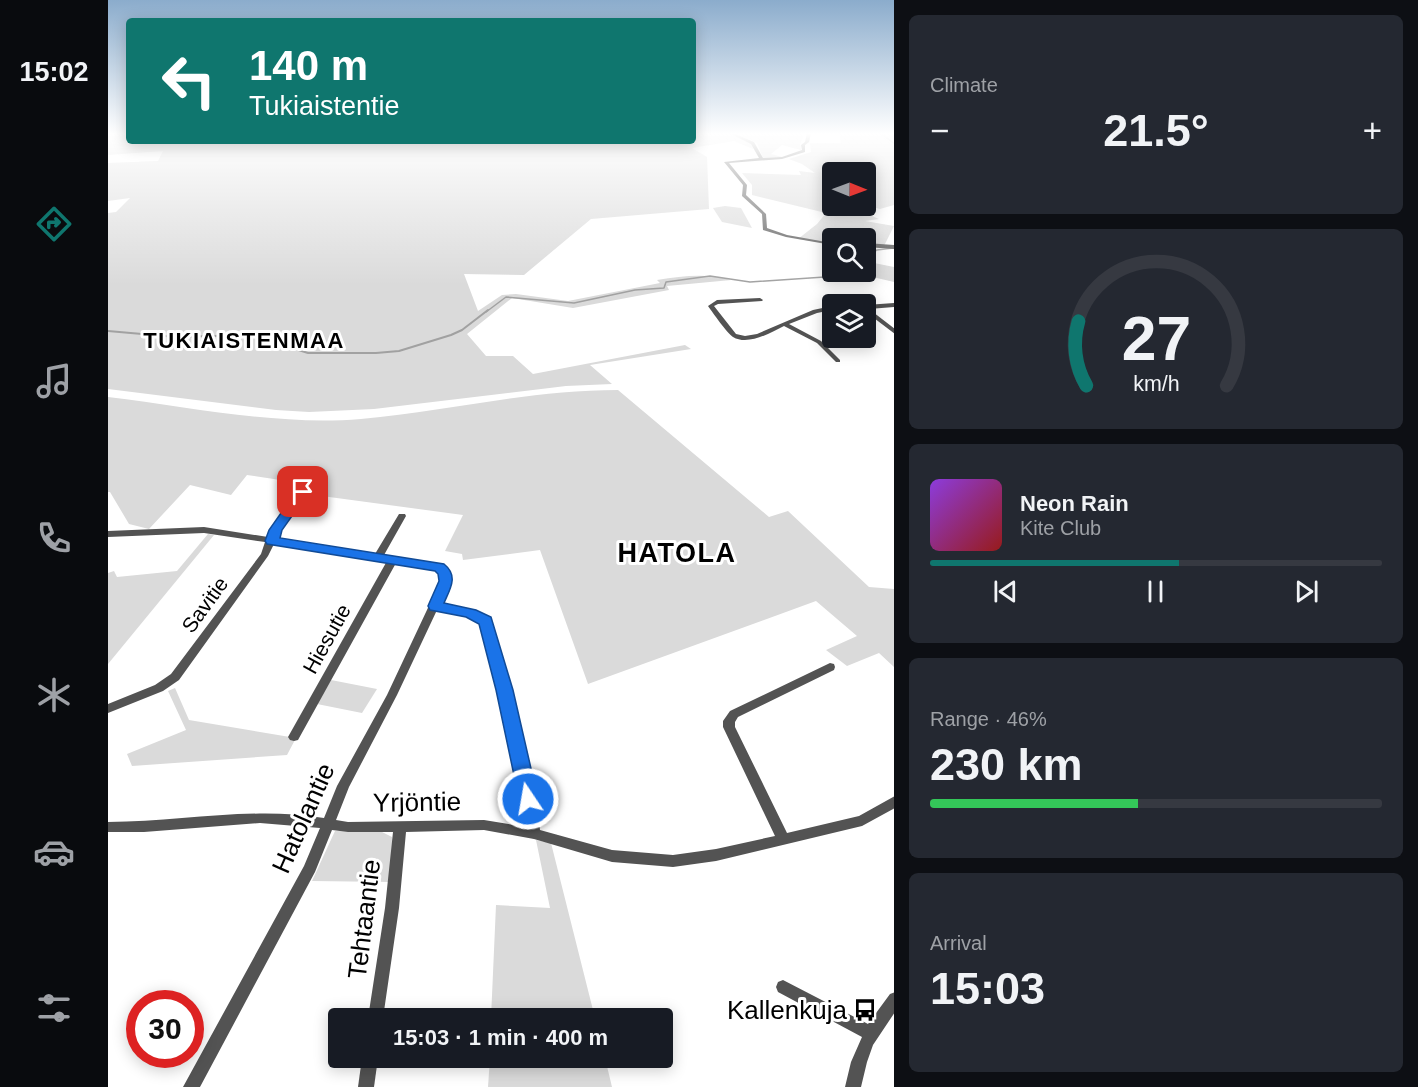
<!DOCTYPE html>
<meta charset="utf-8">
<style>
body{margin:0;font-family:Arial,sans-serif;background:#242831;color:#f1f3f6;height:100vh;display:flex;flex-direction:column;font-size:22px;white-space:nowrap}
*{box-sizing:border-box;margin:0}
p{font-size:20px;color:#9ea1a6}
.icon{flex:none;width:33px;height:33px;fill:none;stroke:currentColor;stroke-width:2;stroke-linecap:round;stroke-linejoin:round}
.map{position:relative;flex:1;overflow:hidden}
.panel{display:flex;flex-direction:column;gap:15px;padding:15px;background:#0d0f14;width:524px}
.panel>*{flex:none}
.banner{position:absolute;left:18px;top:18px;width:570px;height:126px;border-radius:6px;box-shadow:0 3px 15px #0003;background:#0f766e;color:#fff;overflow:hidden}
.needle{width:39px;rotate:91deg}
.tools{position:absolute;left:714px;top:162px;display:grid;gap:12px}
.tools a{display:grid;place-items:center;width:54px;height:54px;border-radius:6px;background:#171b24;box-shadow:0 3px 15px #0003;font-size:30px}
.speed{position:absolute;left:18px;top:990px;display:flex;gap:12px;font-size:30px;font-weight:700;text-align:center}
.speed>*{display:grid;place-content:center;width:78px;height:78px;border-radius:50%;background:#171b24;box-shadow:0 3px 15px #0003;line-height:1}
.speed .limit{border:9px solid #d22;background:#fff;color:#111}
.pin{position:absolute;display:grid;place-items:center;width:51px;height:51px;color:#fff;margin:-26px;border-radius:12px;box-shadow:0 3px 9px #0006}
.me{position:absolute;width:66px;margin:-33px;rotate:348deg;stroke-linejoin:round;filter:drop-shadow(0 0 4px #0008)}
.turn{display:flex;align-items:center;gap:21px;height:126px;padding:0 24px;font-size:27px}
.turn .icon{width:78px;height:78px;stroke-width:2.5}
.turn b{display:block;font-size:42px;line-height:51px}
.big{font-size:45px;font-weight:700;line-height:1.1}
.panel .card{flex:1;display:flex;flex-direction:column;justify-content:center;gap:9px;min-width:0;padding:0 21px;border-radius:9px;background:#242831}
.panel .dial{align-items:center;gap:0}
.dial svg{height:156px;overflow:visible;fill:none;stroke:#363941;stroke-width:7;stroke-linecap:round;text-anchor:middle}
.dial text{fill:#f1f3f6;stroke:none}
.song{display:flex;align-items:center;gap:18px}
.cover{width:72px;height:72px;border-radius:9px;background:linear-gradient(135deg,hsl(270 70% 55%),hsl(0 70% 35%))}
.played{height:6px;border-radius:3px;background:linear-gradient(90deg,#0f766e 55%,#363941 55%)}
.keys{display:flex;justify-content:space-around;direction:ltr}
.heat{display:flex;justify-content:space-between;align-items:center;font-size:33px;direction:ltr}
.charge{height:9px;border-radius:4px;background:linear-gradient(90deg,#34c759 46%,#363941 0)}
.trip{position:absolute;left:220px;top:1008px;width:345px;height:60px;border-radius:6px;background:#171b24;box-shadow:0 3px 15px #0003;font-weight:700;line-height:60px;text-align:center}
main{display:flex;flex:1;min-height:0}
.tabs{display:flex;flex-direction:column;width:108px;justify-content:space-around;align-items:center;background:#090b0e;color:#9ea1a6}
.tabs .icon{width:42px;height:42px}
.tabs .active{color:#0f766e}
.tabs b{font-size:27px;color:#f1f3f6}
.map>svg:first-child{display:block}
.green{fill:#dadada}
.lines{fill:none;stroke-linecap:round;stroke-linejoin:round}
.stream-far1{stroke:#a1a1a1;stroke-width:1.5}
.stream{stroke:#a1a1a1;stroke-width:2}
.minor{fill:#535353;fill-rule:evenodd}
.route{fill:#1a73e8;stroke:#114b97;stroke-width:1.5}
.labels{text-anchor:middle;stroke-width:6;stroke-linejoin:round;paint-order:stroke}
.street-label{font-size:21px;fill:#000;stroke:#fff}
.far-district-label{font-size:22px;font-weight:bold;letter-spacing:1.5px;fill:#000;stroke:#fff}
.near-street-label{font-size:26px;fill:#000;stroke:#fff}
.near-poi-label{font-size:26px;fill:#000;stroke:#fff;text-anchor:end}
.district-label{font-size:27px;font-weight:bold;letter-spacing:1.5px;fill:#000;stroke:#fff}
</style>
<main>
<nav class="tabs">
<b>15:02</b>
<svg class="icon active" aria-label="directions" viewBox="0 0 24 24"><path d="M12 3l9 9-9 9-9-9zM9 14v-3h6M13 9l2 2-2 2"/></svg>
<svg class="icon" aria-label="music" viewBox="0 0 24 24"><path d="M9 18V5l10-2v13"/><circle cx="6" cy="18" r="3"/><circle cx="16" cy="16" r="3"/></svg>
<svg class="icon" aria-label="phone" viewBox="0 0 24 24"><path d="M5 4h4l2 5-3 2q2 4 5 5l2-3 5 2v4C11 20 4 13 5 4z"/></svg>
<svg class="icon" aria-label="climate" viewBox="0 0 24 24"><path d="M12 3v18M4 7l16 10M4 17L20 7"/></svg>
<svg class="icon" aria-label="car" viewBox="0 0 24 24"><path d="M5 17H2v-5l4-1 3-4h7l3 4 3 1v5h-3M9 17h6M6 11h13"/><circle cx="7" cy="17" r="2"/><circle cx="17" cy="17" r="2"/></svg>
<svg class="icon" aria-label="filters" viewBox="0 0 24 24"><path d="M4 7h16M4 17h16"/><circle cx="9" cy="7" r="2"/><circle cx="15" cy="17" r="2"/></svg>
</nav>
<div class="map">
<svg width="787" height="1087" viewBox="0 0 787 1087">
<rect width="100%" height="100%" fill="#fff"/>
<g class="green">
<path d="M 0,133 L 21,133 L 21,141 L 585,141 L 585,133 L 621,133 L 643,143 L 645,149 L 626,141 L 584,148 L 599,157 L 601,209 L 483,219 L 416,275 L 356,274 L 370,311 L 394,295 L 408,294 L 460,301 L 552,283 L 549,280 C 576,276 597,273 623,280 L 559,286 L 561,290 L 465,308 L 404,298 L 359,334 L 378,356 L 405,356 L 425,374 L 577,345 L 583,349 L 482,365 L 504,384 L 458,386 L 266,409 L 201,412 L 168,410 L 0,389 L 0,213 L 8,212 L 22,198 L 0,201 L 0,163 L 50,161 L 55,151 L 0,155 Z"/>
<polygon points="627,133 697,133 692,144 693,150 674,145 663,154 674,157 655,158 649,143"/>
<polygon points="731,133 786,133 786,205 772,209 758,205 758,172 724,172 724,206 746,206 743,207 771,219 757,221 786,226 776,246 758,246 758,238 724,238 724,244 690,239 709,224 718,213 644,195 644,185 634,173 693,175 691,171 707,173 694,164 681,159 703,152 702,143 733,143"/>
<polygon points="617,206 633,208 644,228 614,222 605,208"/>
<polygon points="761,262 786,267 786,282 756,275 754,272 758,272 758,265"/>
<path d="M 510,390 L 661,517 L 680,511 L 761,587 L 786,589 L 786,667 L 771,653 L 739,666 L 718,650 L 749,636 L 708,601 L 480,684 L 432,550 L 355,560 L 354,554 L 337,551 L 355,515 L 199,494 L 205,485 L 139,475 L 123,495 L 82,485 L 41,529 L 21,524 L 2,492 L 0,492 L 0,397 C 83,407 169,426 253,419 C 341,411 421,390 510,390 Z"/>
<polygon points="100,534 106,535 0,664 0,573 6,571 9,577 69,571"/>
<polygon points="223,680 269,689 254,713 209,704"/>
<polygon points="67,688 81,720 188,738 179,755 24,766 19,754 78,730 60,691"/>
<polygon points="227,831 274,832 284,837 283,882 204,881"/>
<polygon points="428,840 443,843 487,1018 383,1018 388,905 442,908"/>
<polygon points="382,1058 497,1058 504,1087 380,1087"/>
</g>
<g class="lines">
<g class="stream-far1">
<polyline points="772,133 787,144"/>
<polyline points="758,256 769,250 785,248"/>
<polyline points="378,312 398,297 466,303 527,290 556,288 558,282 602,276 642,282 746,275 746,272"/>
</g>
<polyline class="stream" points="0,331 68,337 143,335 200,353 268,353 291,351 343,335 354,330 380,310"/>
<g class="minor">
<polygon points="621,133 625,133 646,142 655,158 674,157 694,150 693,145 697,142 699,133 703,133 701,142 697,145 697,152 674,159 621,163 639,185 638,195 658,214 659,228 679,235 724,243 724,245 678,237 655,230 654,214 634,196 635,185 616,162 651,158 643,144"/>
<polygon points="758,243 787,245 787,249 758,247"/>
<path d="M 652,298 L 655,300 L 654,301 L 610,304 L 606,306 L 628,334 L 637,336 L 649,334 L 705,310 L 724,306 L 724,310 L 709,313 L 681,324 L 713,341 L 732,360 L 732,362 L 728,362 L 709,343 L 676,326 C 662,333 640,346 625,337 C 619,333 605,313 600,306 L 609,300 Z"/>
<polygon points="787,303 787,307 761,309 787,329 787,334 758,312 758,305"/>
<path d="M 192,490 L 198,490 L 199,492 L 171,530 L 168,538 L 267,554 L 291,514 L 297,514 L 298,516 L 276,555 L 324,563 L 337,568 L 344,578 L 332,604 L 374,614 L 383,622 L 431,822 L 432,830 L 504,850 L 565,855 L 608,849 L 667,836 L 615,727 L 615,721 L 622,711 L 722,663 L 726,664 L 727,667 L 726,670 L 630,717 L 627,722 L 627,727 L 679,833 L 751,816 L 787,796 L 787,808 L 754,826 L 608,861 L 565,867 L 504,862 L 426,839 L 376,830 L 298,832 L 291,908 L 275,1018 L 260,1018 L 277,908 L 285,832 L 240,832 L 224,830 L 207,872 L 92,1087 L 75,1087 L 196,866 L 212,828 L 152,823 L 36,832 L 0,832 L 0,822 C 72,822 144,806 216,818 L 229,786 L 279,695 L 334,578 C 326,564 302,565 288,563 L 190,740 L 186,741 L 182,740 L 180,737 L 279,561 L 166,544 L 160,556 L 71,680 L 55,691 L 0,713 L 0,704 L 47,685 L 63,674 L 153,554 L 157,542 L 96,533 L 0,537 L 0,531 L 96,527 L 160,537 L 164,528 ZM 329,610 L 367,619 L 374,625 L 419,827 L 376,820 L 240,822 L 228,820 L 241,787 L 289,695 Z"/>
<polygon points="675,980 760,1024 782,994 787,992 787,1012 765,1045 759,1062 753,1087 737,1087 743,1062 754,1037 670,992 668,987 670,982"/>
<polygon points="254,1058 270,1058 266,1087 250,1087"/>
</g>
</g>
<linearGradient id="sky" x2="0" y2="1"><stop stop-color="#8baccc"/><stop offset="0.47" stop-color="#fff"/><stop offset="1" stop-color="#fff" stop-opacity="0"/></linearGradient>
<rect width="787" height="285" fill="url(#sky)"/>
<path class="route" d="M 195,488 L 201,492 L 174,530 L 172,538 L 336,564 C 351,576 342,589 336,603 L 368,610 L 383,617 L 405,690 L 430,799 L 427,804 L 420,807 L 414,804 L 411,799 L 388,690 L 371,624 L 358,617 L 322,610 L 320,606 L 331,581 L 330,574 L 327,571 L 159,544 L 157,541 L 161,530 L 190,489 Z"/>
<defs>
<g id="bus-bare" transform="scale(1.8)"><path d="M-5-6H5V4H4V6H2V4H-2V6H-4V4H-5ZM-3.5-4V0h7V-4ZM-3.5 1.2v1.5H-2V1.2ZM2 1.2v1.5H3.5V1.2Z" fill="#000" stroke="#fff" stroke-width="2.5" paint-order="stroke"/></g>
</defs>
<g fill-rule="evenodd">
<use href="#bus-bare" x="757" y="1010"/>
</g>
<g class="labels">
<g class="street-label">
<text transform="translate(97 605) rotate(-54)" y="7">Savitie</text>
<text transform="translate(219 639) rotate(-61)" y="7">Hiesutie</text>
</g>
<g class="far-district-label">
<text x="136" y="348">TUKIAISTENMAA</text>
</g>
<g class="near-street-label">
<text transform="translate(309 802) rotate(-1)" y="9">Yrjöntie</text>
<text transform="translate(195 818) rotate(-66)" y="9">Hatolantie</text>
<text transform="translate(256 919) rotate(-83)" y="9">Tehtaantie</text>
</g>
<g class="near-poi-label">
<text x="739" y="1019">Kallenkuja</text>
</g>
<g class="district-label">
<text x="569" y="562">HATOLA</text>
</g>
</g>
</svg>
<div class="tools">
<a><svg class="needle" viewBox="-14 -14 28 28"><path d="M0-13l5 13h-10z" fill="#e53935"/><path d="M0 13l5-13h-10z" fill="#9ea1a6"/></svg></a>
<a><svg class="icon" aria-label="search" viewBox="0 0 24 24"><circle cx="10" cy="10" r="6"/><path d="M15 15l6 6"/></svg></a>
<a><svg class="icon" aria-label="layers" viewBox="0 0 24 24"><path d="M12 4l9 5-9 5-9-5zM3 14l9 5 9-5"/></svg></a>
</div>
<div class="speed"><div class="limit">30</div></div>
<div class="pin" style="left:195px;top:492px;background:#d93025"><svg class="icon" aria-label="arrive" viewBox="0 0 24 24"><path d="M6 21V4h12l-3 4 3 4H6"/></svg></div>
<svg class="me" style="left:420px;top:799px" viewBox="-20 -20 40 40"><circle r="17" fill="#1a73e8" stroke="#fff" stroke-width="3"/><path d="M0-11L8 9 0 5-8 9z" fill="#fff"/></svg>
<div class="trip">15:03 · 1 min · 400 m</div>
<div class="banner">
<div class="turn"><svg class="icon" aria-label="left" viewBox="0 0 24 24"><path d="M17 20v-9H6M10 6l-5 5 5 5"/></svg><div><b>140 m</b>Tukiaistentie</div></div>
</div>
</div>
<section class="panel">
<div class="card"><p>Climate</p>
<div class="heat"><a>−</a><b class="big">21.5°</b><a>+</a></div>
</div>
<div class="card dial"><svg viewBox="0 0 100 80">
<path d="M14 69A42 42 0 1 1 86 69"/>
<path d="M14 69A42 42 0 0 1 10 36" stroke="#0f766e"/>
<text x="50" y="56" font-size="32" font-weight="700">27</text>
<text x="50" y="72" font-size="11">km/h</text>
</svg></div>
<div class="card">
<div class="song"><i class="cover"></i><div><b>Neon Rain</b><p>Kite Club</p></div></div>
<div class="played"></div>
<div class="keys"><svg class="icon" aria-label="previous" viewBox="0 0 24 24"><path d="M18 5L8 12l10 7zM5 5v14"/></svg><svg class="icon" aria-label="pause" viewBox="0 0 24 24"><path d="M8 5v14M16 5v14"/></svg><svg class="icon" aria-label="next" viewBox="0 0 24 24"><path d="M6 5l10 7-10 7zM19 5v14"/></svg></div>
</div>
<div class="card"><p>Range · 46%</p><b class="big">230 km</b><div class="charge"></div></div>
<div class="card"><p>Arrival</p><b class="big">15:03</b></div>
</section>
</main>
